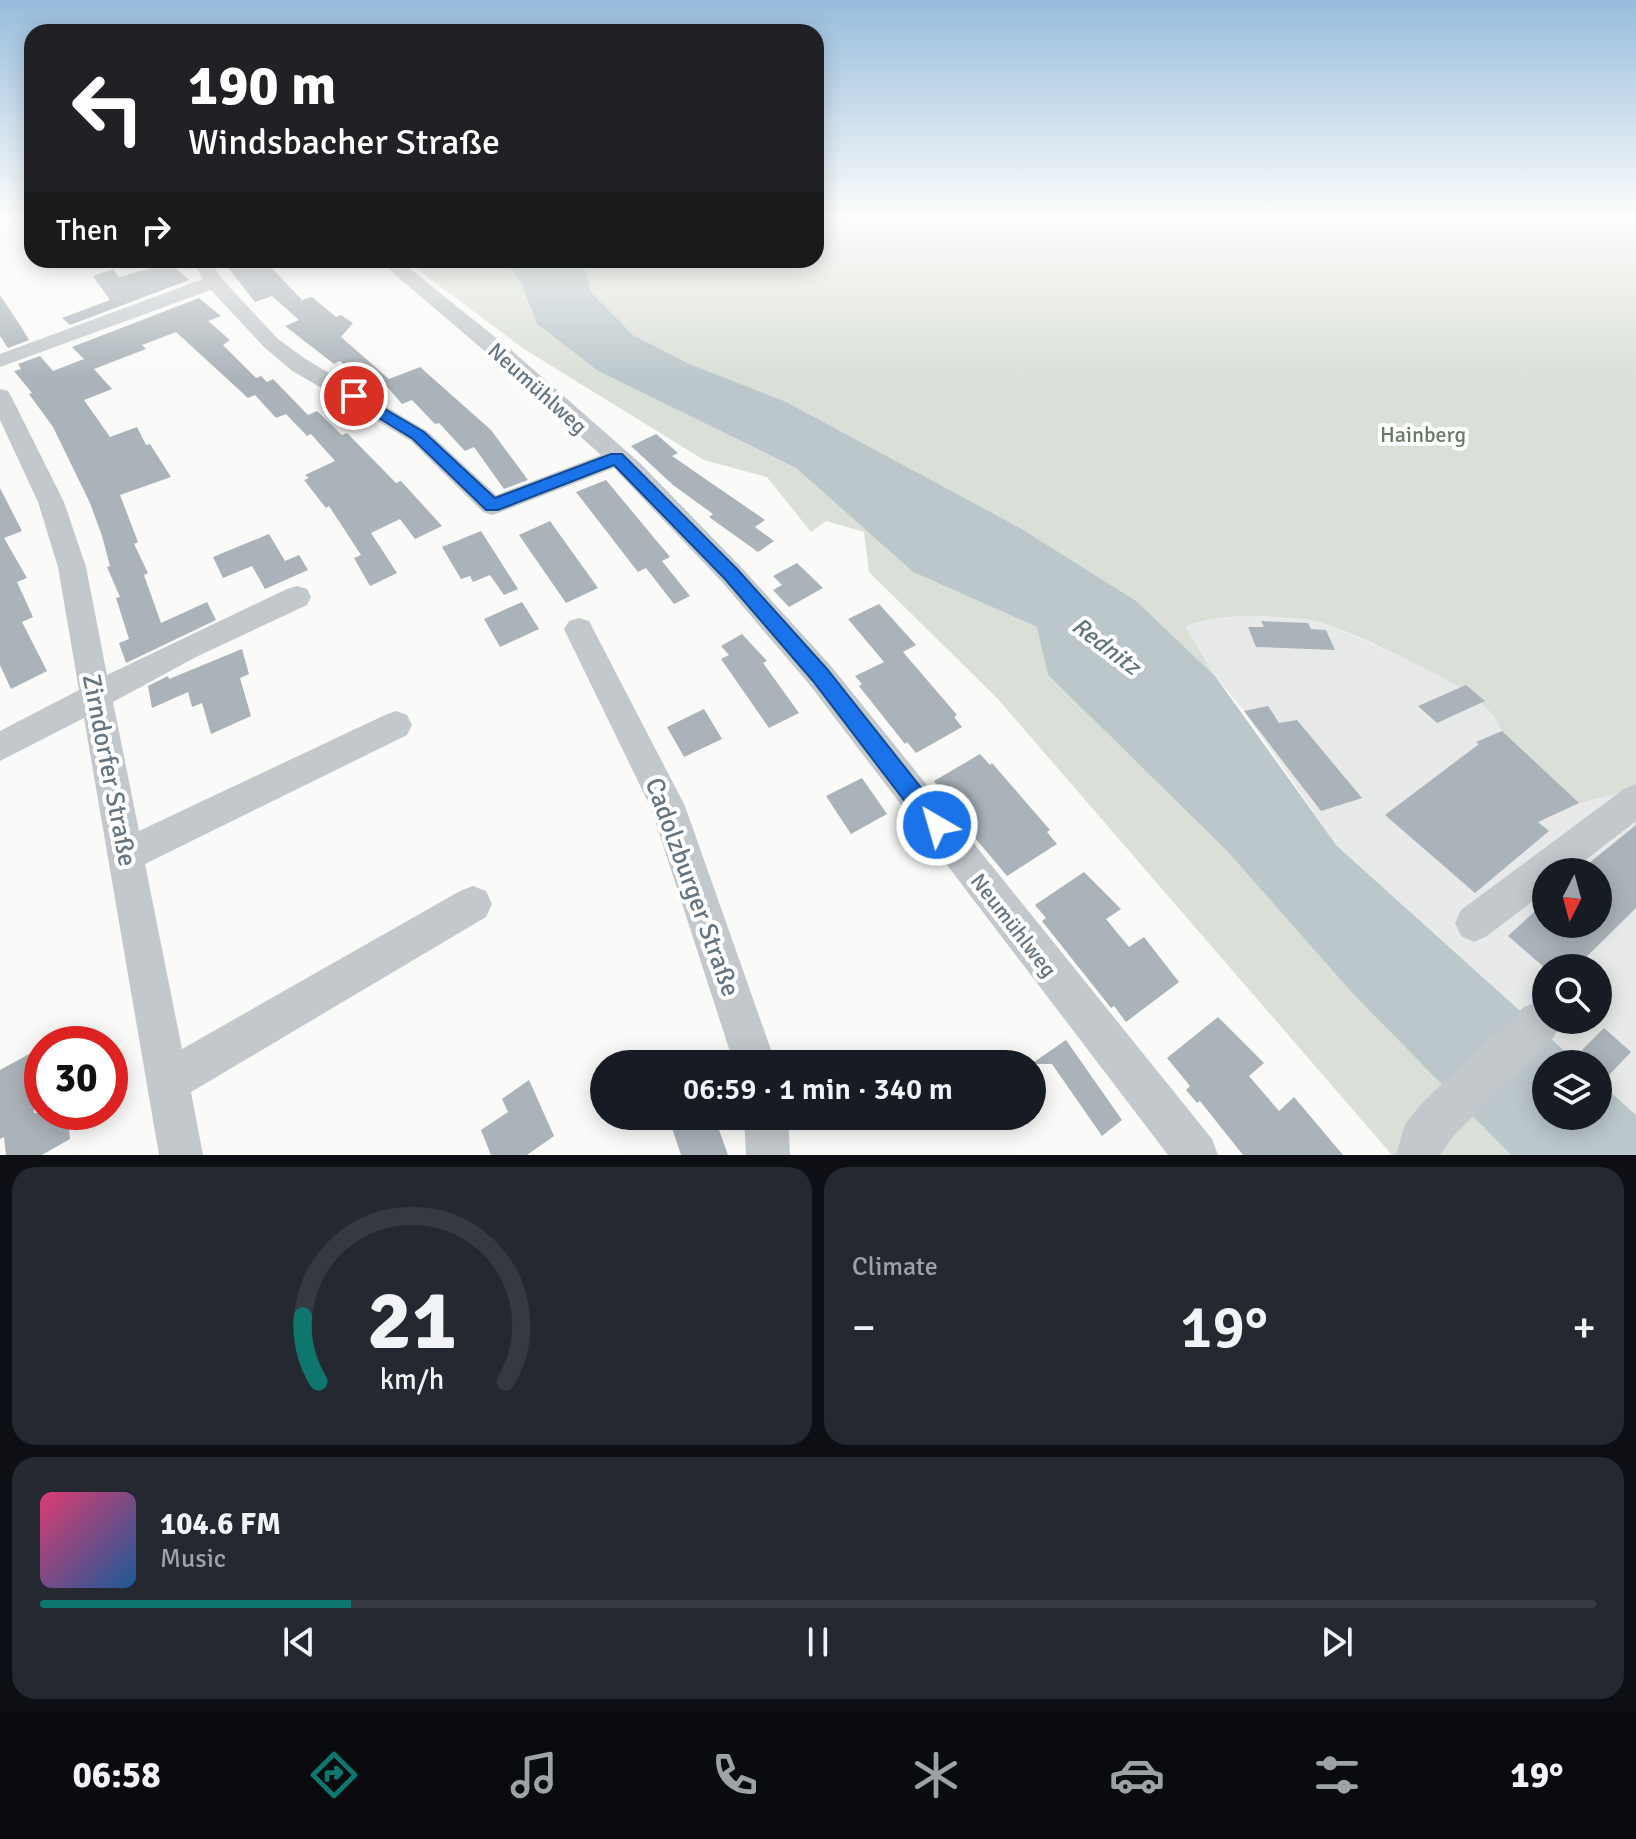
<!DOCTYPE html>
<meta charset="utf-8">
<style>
body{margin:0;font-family:Signika,sans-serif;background:#242831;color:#f1f3f6;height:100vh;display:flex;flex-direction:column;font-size:30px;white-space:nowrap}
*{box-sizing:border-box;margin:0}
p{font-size:26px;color:#9ea1a6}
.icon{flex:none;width:44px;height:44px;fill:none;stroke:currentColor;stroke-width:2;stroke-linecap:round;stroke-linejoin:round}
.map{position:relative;height:1155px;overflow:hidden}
.sheet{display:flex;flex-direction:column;gap:12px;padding:12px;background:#0d0f14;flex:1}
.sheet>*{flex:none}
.banner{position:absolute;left:24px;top:24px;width:800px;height:244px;border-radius:24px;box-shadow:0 4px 20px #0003;background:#202124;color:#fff;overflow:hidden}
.needle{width:52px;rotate:186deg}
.fabs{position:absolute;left:1532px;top:858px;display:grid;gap:16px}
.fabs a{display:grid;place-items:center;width:80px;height:80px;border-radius:50%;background:#171b24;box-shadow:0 4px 20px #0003;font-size:40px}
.speed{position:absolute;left:24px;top:1026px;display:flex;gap:16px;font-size:40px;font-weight:700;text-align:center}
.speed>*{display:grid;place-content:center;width:104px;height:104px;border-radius:50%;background:#171b24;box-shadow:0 4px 20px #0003;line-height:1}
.speed .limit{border:12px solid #d22;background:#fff;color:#111}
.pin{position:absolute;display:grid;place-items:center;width:68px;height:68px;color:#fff;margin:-34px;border:4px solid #fff;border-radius:50%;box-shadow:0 2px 8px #0007}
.me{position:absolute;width:88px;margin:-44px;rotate:322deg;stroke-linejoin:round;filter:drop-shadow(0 0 6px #0008)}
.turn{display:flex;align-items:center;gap:28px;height:168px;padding:0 32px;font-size:36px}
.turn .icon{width:104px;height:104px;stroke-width:2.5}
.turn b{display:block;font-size:56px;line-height:68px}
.then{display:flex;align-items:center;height:76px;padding:0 32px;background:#0003;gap:16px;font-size:30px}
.big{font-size:60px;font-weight:600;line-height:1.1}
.sheet .card{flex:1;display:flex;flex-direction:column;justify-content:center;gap:12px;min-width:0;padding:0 28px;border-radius:24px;background:#242831}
.sheet .dial{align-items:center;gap:0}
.dial svg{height:208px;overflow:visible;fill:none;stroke:#363941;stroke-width:7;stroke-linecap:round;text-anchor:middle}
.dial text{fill:#f1f3f6;stroke:none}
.song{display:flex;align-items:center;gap:24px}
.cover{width:96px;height:96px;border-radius:12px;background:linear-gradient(135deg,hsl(340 70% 55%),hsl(210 70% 35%))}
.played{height:8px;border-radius:4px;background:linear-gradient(90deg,#0f766e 20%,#363941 20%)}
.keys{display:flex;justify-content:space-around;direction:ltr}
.heat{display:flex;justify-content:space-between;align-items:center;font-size:44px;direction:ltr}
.sheet .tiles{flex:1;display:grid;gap:12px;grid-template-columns:1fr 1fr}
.card:last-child{grid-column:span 2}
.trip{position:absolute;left:590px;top:1050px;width:456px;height:80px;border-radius:40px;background:#171b24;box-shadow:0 4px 20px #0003;font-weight:600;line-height:80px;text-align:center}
.dock{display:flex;height:128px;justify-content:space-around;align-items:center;background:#090b0e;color:#9ea1a6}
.dock .icon{width:56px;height:56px}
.dock .active{color:#0f766e}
.dock b{font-size:36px;color:#f1f3f6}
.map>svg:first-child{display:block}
.built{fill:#e8e9e9;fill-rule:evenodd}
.green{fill:#dadfd7}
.water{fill:#bbc7cb}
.building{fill:#aab3b9}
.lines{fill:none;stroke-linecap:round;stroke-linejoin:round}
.minor{fill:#c3c8cc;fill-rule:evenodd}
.route{fill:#1a73e8;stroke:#114b97;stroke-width:2}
.labels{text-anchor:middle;stroke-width:8;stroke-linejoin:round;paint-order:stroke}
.street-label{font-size:22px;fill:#657683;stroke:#fff}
.park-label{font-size:22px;fill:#687a64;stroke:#fff}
.water-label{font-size:24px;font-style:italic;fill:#60757c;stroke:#fff}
.near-street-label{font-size:26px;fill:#657683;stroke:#fff}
</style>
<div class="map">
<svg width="1636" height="1155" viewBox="0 0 1636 1155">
<rect width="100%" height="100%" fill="#fafaf8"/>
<path class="built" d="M 1289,607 L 1636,761 L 1636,1115 L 1598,1081 L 1598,1064 L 1579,1064 L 1337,846 L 1244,711 L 1215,676 L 1185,626 L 1226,610 ZM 1546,872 L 1598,872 L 1598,924 L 1546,924 ZM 1546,968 L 1598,968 L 1598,1020 L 1546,1020 Z"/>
<g class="green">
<path d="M 816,219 L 1636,219 L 1636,789 L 1578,803 L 1502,732 C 1496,713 1479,700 1462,689 C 1443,675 1334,623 1312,620 C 1274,615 1222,612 1185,626 L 1215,676 L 1160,624 L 633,335 L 591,292 L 582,264 L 578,260 L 816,260 Z"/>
<polygon points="405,260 504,260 521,283 537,324 598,371 796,468 913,572 1038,627 1048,675 1226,850 1354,995 1511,1155 1392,1155 997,698 869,572 864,532 826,521 811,532 767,477 704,460 524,349"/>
</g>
<polygon class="water" points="504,260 578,260 583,264 591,292 633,335 687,363 786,402 1020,528 1136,601 1215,676 1337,846 1579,1064 1546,1064 1546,1116 1598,1116 1598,1081 1636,1115 1636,1155 1511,1155 1354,995 1226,850 1048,675 1037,627 913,572 796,468 598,371 537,324 521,283"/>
<g class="building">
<polygon points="222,260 264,260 302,300 312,297 336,317 341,315 353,323 341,337 389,379 420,367 491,430 528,480 504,489 474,447 465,451 439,423 435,424 412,400 402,404 383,382 373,386 359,372 354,374 340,361 334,364 285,326 299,320 272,296 255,302"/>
<polygon points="170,263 189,280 70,325 62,318 110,300 93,276 113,269 119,277"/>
<polygon points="0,295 20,325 29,340 8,348 0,336"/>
<polygon points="199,298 221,316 208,321 230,340 223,345 256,378 261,376 267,382 273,379 308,415 317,411 342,435 347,433 396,483 401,481 442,526 415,539 400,519 371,533 397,573 370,586 354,558 361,555 329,506 326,508 304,480 309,478 305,475 335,461 311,434 307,436 286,414 276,418 255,395 248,398 176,332 142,345 146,349 94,369 112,389 84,400 110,437 137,427 146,445 150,444 171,477 120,495 138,542 134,544 148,573 144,575 161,623 207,602 216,620 126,663 119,643 129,639 116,598 120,597 107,567 110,566 102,536 90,503 53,427 29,394 32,393 14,371 21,369 18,364 40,356 53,371 84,359 72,347"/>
<polygon points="656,434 678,453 672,456 765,520 755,527 774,541 758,552 709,517 713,514 673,485 631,446"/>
<polygon points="606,480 670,557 662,561 690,596 674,604 646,568 638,572 576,492"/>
<polygon points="0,488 22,531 4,538 27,578 17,582 33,617 22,622 47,671 11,689 0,665"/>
<polygon points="550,521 598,588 566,603 519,535"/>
<polygon points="481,531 518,589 504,595 490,575 473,582 470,576 461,579 442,547"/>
<polygon points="269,534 285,561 299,555 308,570 265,589 252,566 223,578 213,557"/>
<polygon points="797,563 823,588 789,607 773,590 782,585 773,576"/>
<polygon points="522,602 539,629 500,647 484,619"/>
<polygon points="879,604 916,645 903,652 957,715 954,717 962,727 916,753 907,742 905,744 859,686 862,684 855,676 884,662 848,619"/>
<polygon points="1261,621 1308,623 1311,629 1326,630 1335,650 1256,647 1248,627 1264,627"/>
<polygon points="742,634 767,661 763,663 799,713 769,728 721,659 729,655 721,646"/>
<polygon points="242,649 249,674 240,678 251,716 211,734 202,703 192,707 188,692 152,708 148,686 168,676 169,679"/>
<polygon points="1466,685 1485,701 1437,723 1418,706"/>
<polygon points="1268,706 1279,723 1297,720 1362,798 1321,811 1244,711"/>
<polygon points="704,709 722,739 684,757 667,727"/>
<polygon points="1502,731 1579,803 1538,822 1549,831 1475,893 1385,815 1479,744 1476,742"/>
<polygon points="980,754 990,765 992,763 1050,830 1047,832 1057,844 1007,876 939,795 942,792 934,781"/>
<polygon points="862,778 887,814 851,834 826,796"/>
<polygon points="1636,825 1636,908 1575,968 1545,968 1508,936 1546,901 1546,924 1598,924 1598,872 1578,872"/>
<polygon points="1084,872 1121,909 1106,919 1129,947 1144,937 1179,982 1126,1022 1114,1006 1111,1008 1042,921 1046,918 1035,905"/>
<polygon points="1218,1017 1264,1063 1249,1076 1279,1111 1294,1097 1343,1155 1243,1155 1200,1101 1197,1103 1186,1090 1190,1086 1167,1058"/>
<polygon points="1604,1028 1631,1052 1609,1075 1582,1050"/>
<polygon points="1066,1040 1122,1120 1102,1136 1052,1064 1031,1064"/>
<polygon points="31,1053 34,1113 67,1112 70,1139 42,1155 6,1155 4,1137 0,1139 0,1070"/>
<polygon points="529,1080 554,1136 527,1155 491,1155 481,1130 508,1112 502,1099"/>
<polygon points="668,1116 714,1116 728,1155 681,1155"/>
</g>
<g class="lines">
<g class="minor">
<polygon points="192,260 210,260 222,279 278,339 307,360 427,431 496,495 601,455 494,359 378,260 399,260 510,349 640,463 742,568 831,666 1212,1139 1218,1155 1168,1155 809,684 722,582 614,468 501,512 492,515 483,512 411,441 291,370 264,347 211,290 0,367 0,354 203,279"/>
<polygon points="0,389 8,391 11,396 64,502 86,567 107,675 287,589 297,586 307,589 311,597 307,605 196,657 113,702 139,831 385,715 396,711 407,715 412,725 407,735 145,864 182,1049 460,891 473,886 486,891 492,904 486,917 191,1092 203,1155 159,1155 84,718 0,761 0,731 79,690 58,567 38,502 0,420"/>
<polygon points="579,618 589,621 685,806 776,1064 734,1064 651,808 564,629 569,621"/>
<polygon points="1636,784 1636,821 1570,872 1546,872 1546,891 1487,936 1474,942 1461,936 1455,923 1461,910 1624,789"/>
<polygon points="1539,1001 1546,1004 1546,1020 1560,1022 1554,1037 1454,1135 1440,1155 1396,1155 1405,1124 1422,1103 1524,1007"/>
<polygon points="744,1116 788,1116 790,1155 746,1155"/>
</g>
</g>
<linearGradient id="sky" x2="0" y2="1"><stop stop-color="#96bcdc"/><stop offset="0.57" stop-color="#fdfdfc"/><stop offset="1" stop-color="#fdfdfc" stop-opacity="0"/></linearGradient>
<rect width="1636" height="381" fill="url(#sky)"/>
<polygon class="route" points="354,391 424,432 495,498 611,454 622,454 738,570 827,669 945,818 948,825 945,833 937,836 929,833 813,681 725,579 614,465 498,510 486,510 413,439 348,399 348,393"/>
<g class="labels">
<g class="street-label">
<text transform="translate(538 388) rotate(42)" y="8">Neumühlweg</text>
<text transform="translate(1014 925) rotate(52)" y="8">Neumühlweg</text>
</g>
<g class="park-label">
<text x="1423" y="442">Hainberg</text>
</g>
<g class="water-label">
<text transform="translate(1106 646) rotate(37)" y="8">Rednitz</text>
</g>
<g class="near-street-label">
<text transform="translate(110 770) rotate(79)" y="9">Zirndorfer Straße</text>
<text transform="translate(693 887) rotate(70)" y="9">Cadolzburger Straße</text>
</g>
</g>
</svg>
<div class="fabs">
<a><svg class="needle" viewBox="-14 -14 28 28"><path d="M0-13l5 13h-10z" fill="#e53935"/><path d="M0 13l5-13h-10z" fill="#9ea1a6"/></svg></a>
<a><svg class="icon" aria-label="search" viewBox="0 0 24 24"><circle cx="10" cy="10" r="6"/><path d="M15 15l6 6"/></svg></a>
<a><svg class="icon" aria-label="layers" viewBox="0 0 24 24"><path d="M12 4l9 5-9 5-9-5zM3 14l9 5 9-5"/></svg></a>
</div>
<div class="speed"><div class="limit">30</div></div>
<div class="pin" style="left:354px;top:396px;background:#d93025"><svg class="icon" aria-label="arrive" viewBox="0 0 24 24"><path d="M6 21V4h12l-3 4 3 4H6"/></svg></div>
<svg class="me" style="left:937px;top:825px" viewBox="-20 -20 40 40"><circle r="17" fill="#1a73e8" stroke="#fff" stroke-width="3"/><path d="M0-11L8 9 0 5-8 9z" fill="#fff"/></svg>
<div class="trip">06:59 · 1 min · 340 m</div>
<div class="banner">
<div class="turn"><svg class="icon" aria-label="left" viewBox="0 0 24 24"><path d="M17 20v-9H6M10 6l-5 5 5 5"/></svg><div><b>190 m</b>Windsbacher Straße</div></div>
<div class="then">Then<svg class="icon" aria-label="right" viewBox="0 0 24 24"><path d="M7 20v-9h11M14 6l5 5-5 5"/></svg></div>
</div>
</div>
<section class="sheet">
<div class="tiles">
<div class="card dial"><svg viewBox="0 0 100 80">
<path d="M14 69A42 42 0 1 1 86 69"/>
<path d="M14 69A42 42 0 0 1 8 44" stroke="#0f766e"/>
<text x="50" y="56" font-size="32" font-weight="700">21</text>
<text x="50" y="72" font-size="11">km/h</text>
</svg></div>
<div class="card"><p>Climate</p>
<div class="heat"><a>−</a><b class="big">19°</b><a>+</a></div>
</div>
<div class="card">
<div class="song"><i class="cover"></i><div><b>104.6 FM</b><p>Music</p></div></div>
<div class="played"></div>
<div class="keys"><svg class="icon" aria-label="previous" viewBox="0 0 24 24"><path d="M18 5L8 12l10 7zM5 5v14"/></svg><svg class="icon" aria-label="pause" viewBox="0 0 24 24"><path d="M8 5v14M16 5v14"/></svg><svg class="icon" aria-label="next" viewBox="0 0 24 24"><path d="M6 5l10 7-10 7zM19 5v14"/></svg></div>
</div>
</div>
</section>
<nav class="dock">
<b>06:58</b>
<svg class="icon active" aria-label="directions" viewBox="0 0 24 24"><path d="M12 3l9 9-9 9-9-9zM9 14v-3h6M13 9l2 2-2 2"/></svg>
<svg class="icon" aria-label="music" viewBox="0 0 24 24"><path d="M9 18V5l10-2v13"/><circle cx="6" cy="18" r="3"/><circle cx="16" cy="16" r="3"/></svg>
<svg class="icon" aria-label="phone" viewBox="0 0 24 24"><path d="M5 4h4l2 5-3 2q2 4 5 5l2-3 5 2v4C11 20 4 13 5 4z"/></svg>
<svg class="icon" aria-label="climate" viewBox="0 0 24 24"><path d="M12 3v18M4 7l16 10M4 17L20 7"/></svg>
<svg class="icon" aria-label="car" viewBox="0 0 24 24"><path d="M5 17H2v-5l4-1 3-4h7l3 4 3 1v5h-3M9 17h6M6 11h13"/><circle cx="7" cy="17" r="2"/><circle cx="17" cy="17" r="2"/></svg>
<svg class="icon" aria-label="filters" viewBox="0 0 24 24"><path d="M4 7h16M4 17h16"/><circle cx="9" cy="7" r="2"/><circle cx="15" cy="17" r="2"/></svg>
<b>19°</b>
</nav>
